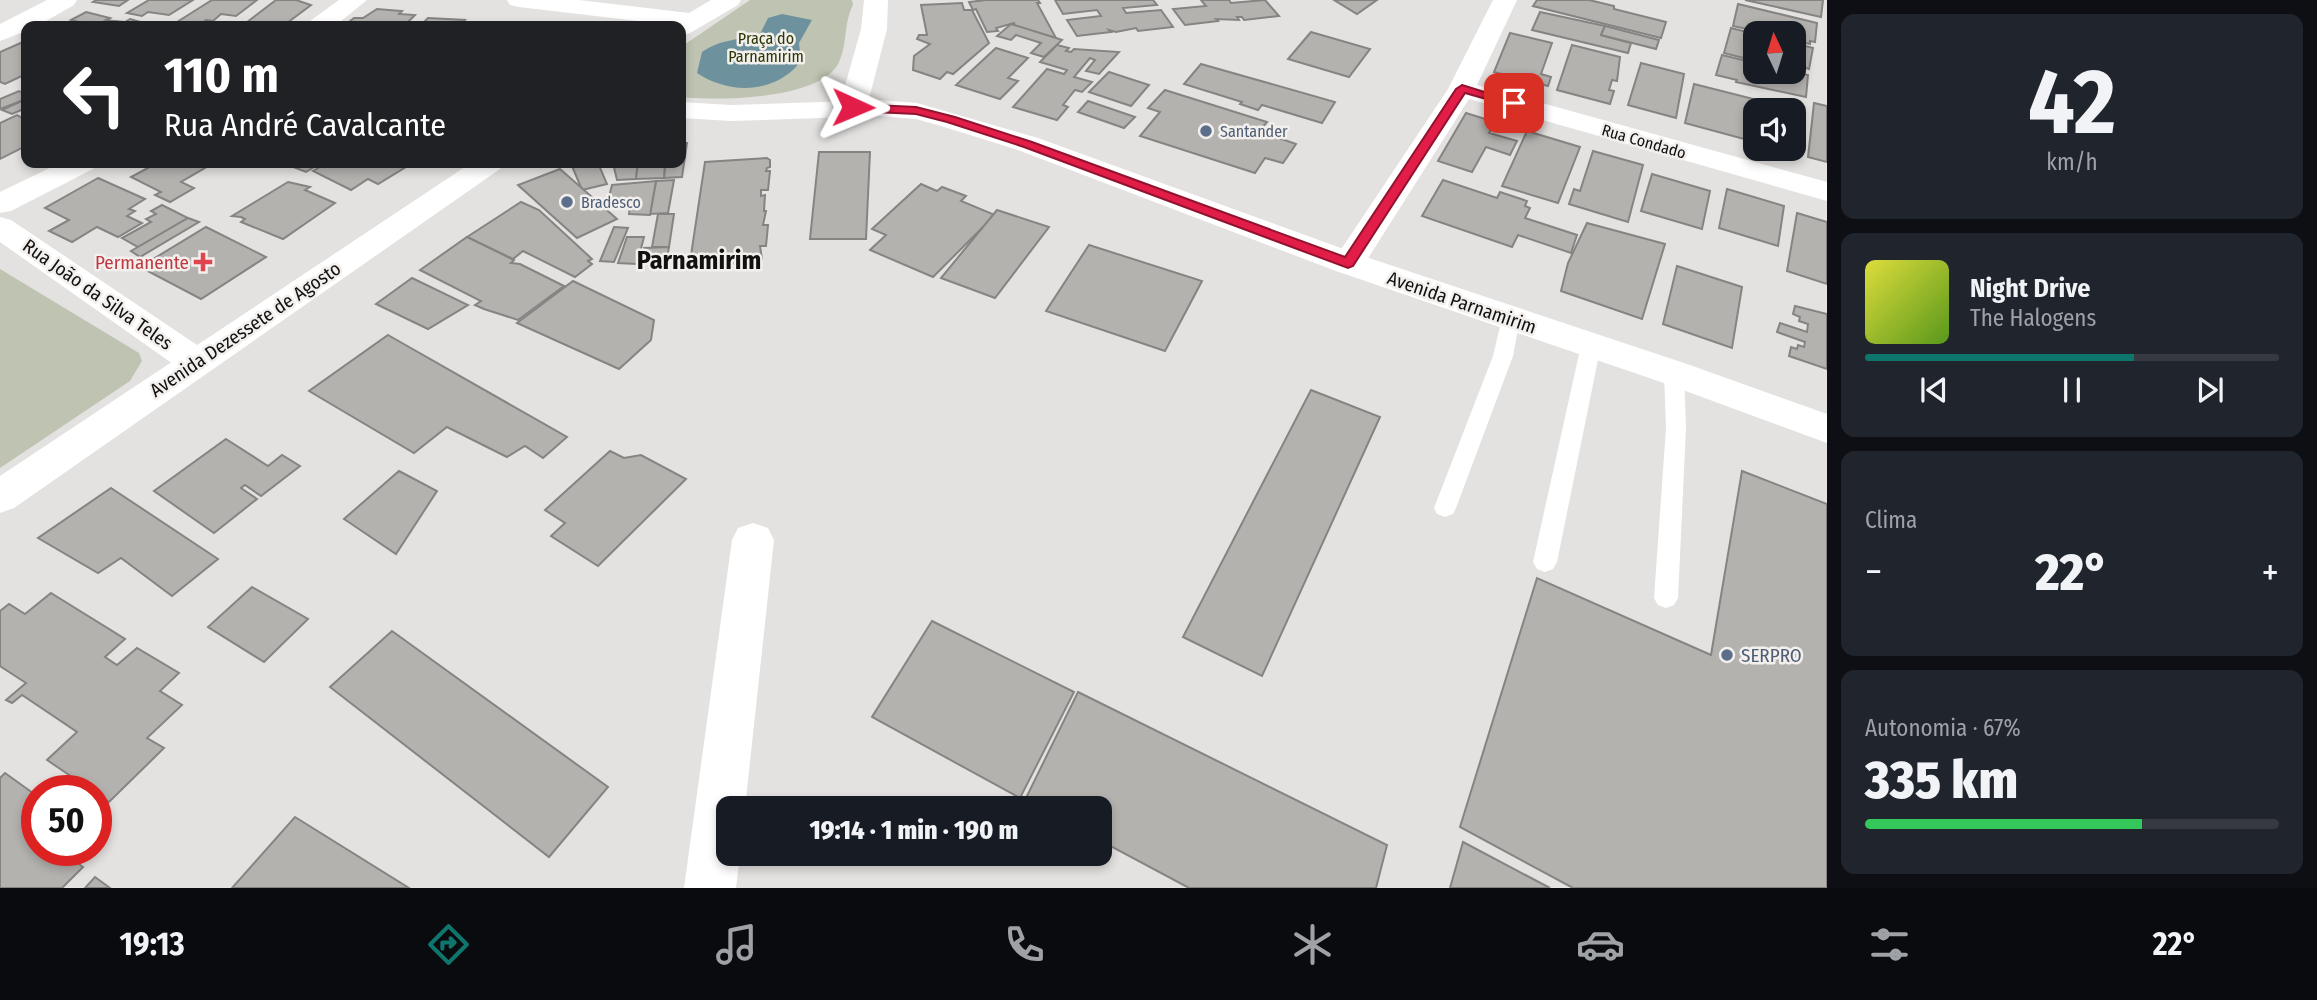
<!DOCTYPE html>
<html lang="pt">
<meta charset="utf-8">
<style>
body{margin:0;font-family:"Fira Sans Condensed",sans-serif;background:#20242c;color:#f1f3f6;height:100vh;display:flex;flex-direction:column;font-size:26px;white-space:nowrap}
*{box-sizing:border-box;margin:0}
p{font-size:23px;color:#9ea1a6}
.icon{flex:none;width:38px;height:38px;fill:none;stroke:currentColor;stroke-width:2;stroke-linecap:round;stroke-linejoin:round}
.map{position:relative;flex:1;overflow:hidden}
.side{display:flex;flex-direction:column;gap:14px;padding:14px;background:#0d0f14;width:490px}
.side>*{flex:none}
.hud{position:absolute;left:21px;top:21px;width:665px;height:147px;border-radius:14px;box-shadow:0 4px 10px #0003;background:#202124;color:#fff;overflow:hidden}
.needle{width:46px;rotate:356deg}
.controls{position:absolute;left:1743px;top:21px;display:grid;gap:14px}
.controls a{display:grid;place-items:center;width:63px;height:63px;border-radius:14px;background:#171b24;box-shadow:0 4px 10px #0003;font-size:35px}
.speed{position:absolute;left:21px;top:775px;display:flex;gap:14px;font-size:35px;font-weight:700;text-align:center}
.speed>*{display:grid;place-content:center;width:91px;height:91px;border-radius:50%;background:#171b24;box-shadow:0 4px 10px #0003;line-height:1}
.speed .limit{border:10px solid #d22;background:#fff;color:#111}
.pin{position:absolute;display:grid;place-items:center;width:60px;height:60px;color:#fff;margin:-30px;border-radius:14px;box-shadow:0 4px 10px #0006}
.me{position:absolute;width:77px;margin:-38px;rotate:91deg;stroke-linejoin:round;filter:drop-shadow(0 0 5px #0008)}
.turn{display:flex;align-items:center;gap:24px;height:147px;padding:0 28px;font-size:32px}
.turn .icon{width:91px;height:91px;stroke-width:2.5}
.turn b{display:block;font-size:49px;line-height:60px}
.big{font-size:52px;font-weight:800;line-height:1.1}
.side .tile{flex:1;display:flex;flex-direction:column;justify-content:center;gap:10px;min-width:0;padding:0 24px;border-radius:14px;background:#20242c}
.side .dial{align-items:center;gap:0}
.dial b{font-size:91px;line-height:1}
.song{display:flex;align-items:center;gap:21px}
.cover{width:84px;height:84px;border-radius:10px;background:linear-gradient(135deg,hsl(60 70% 55%),hsl(90 70% 35%))}
.played{height:7px;border-radius:4px;background:linear-gradient(90deg,#0f766e 65%,#363941 65%)}
.keys{display:flex;justify-content:space-around;direction:ltr}
.heat{display:flex;justify-content:space-between;align-items:center;font-size:38px;direction:ltr}
.charge{height:10px;border-radius:5px;background:linear-gradient(90deg,#34c759 67%,#363941 0)}
.trip{position:absolute;left:716px;top:796px;width:396px;height:70px;border-radius:14px;background:#171b24;box-shadow:0 4px 10px #0003;font-weight:800;line-height:70px;text-align:center}
.menu{display:flex;height:112px;justify-content:space-around;align-items:center;background:#090b0e;color:#9ea1a6}
.menu .icon{width:49px;height:49px}
.menu .selected{color:#0f766e}
.menu b{font-size:32px;color:#f1f3f6}
main{display:flex;flex:1;min-height:0}
.map>svg:first-child{display:block}
.green{fill:#bec4b1}
.water{fill:#6e919e}
.building{fill:#b4b2af;stroke:#868482;stroke-width:2}
.lines{fill:none;stroke-linecap:round;stroke-linejoin:round}
.service{fill:#fff;fill-rule:evenodd}
.minor{fill:#fff;fill-rule:evenodd}
.tertiary{fill:#fff;fill-rule:evenodd}
.secondary{fill:#fff;fill-rule:evenodd}
.route{fill:#e11d48;stroke:#92132f;stroke-width:2}
.service-dot{fill:#5c6f8a;stroke:#f2efed;stroke-width:2.5}
.health-dot{fill:#e0444e;stroke:#f2efed;stroke-width:2.5}
.labels{text-anchor:middle;stroke-width:5;stroke-linejoin:round;paint-order:stroke}
.far-park-label{font-size:16px;fill:#2c3703;stroke:#f2efed}
.far-service-label{font-size:16px;fill:#4e5e75;stroke:#f2efed;text-anchor:start}
.far-street-label{font-size:16px;fill:#121110;stroke:#f2efed}
.health-label{font-size:19px;fill:#be3a42;stroke:#f2efed;text-anchor:end}
.street-label{font-size:19px;fill:#121110;stroke:#f2efed}
.service-label{font-size:19px;fill:#4e5e75;stroke:#f2efed;text-anchor:start}
.district-label{font-size:26px;font-weight:bold;fill:#121110;stroke:#f2efed}
</style>
<main>
<div class="map">
<svg width="1827" height="888" viewBox="0 0 1827 888">
<rect width="100%" height="100%" fill="#e4e2e0"/>
<g class="green">
<path d="M 750,0 L 852,0 L 853,5 C 843,25 848,43 839,62 C 822,100 717,101 681,97 L 681,47 Z"/>
<polygon points="0,269 139,353 142,361 130,381 0,468"/>
</g>
<path class="water" d="M 782,14 L 812,20 L 799,43 L 801,61 C 776,94 730,95 697,73 L 702,52 C 723,38 737,41 760,34 L 768,18 Z"/>
<g class="building">
<polygon points="96,0 128,0 119,6 93,2"/>
<polygon points="149,0 193,0 169,15 148,12 142,16 127,13"/>
<polygon points="212,0 257,0 236,16 221,14 213,21 206,20 200,25 177,22"/>
<polygon points="276,0 296,0 311,5 283,26 242,26"/>
<polygon points="986,0 1038,0 1040,3 1037,3 1056,38 1015,26 1014,23 996,28 998,31 987,32 976,9 973,10 969,2"/>
<polygon points="1055,0 1153,0 1157,5 1123,8 1126,13 1161,10 1173,27 1138,31 1136,28 1116,32 1109,30 1111,32 1077,36 1067,20 1101,16 1097,10 1063,14"/>
<polygon points="1201,0 1229,0 1231,3 1265,0 1279,16 1244,20 1242,17 1237,17 1239,20 1216,19 1218,21 1185,25 1173,9 1206,6"/>
<polygon points="1334,0 1377,0 1357,14"/>
<polygon points="1537,0 1589,0 1614,6 1614,9 1666,22 1661,38 1533,6"/>
<polygon points="1745,0 1823,0 1821,17"/>
<polygon points="962,3 964,10 972,10 989,43 953,74 947,72 940,79 913,70 914,56 930,44 917,39 919,35 927,35 921,5"/>
<polygon points="1738,4 1817,23 1815,42 1810,41 1810,44 1794,40 1794,33 1765,33 1733,26"/>
<polygon points="377,9 402,11 399,14 415,15 404,26 344,26 354,18 363,18"/>
<polygon points="86,12 110,18 106,20 114,21 104,26 95,26 71,20"/>
<polygon points="1540,12 1605,26 1601,35 1631,43 1628,53 1532,30"/>
<polygon points="428,18 465,20 460,26 420,26"/>
<polygon points="130,19 154,26 104,26 114,21 125,22"/>
<polygon points="1011,24 1056,38 1062,40 1044,57 1031,53 1041,43 1016,35 1011,40 997,36"/>
<polygon points="1605,26 1659,40 1656,49 1601,35"/>
<polygon points="1731,28 1755,34 1755,61 1724,53"/>
<polygon points="1311,32 1370,49 1349,77 1288,59"/>
<polygon points="1510,33 1552,43 1541,74 1551,77 1548,86 1494,72"/>
<polygon points="23,42 26,44 26,74 5,84 0,82 0,52"/>
<polygon points="1794,43 1813,48 1809,69 1804,67 1803,74 1794,71"/>
<polygon points="1057,45 1069,48 1066,51 1071,52 1074,49 1119,52 1099,74 1086,71 1095,60 1090,58 1074,77 1092,82 1082,92 1075,90 1063,105 1068,107 1057,120 1013,107 1047,69 1064,74 1067,70 1040,62"/>
<polygon points="1572,45 1620,57 1617,81 1612,80 1609,90 1614,91 1610,104 1557,90"/>
<polygon points="996,48 1028,58 1008,78 1018,81 1000,99 956,85"/>
<polygon points="1722,55 1755,63 1755,72 1793,72 1808,75 1806,97 1736,82 1737,80 1716,75"/>
<polygon points="1641,63 1684,74 1676,118 1628,105"/>
<polygon points="1201,64 1335,102 1322,123 1262,105 1258,110 1240,104 1242,102 1184,84"/>
<polygon points="1109,72 1149,85 1131,106 1089,92"/>
<polygon points="1694,84 1781,106 1781,110 1755,110 1755,142 1685,123"/>
<polygon points="1165,90 1267,122 1261,129 1275,133 1273,136 1296,144 1283,163 1265,158 1255,173 1140,136 1160,112 1148,108"/>
<polygon points="19,91 26,95 26,99 0,109 0,99"/>
<polygon points="26,99 26,108 12,114 2,110"/>
<polygon points="1088,101 1135,117 1124,128 1078,112"/>
<polygon points="1814,103 1827,106 1827,162 1808,157"/>
<polygon points="1466,113 1495,122 1489,133 1517,141 1510,155 1486,147 1472,172 1438,161"/>
<polygon points="17,115 26,120 26,146 0,159 0,123"/>
<polygon points="1527,131 1580,147 1558,203 1502,186"/>
<polygon points="681,143 687,143 682,177 664,178 665,163 681,163"/>
<polygon points="1593,151 1643,165 1628,222 1569,204 1574,189 1580,191"/>
<polygon points="819,152 870,152 866,239 810,239"/>
<polygon points="767,158 770,160 770,167 767,168 766,171 770,171 768,190 761,190 761,196 765,195 764,211 766,211 763,225 768,225 766,246 760,246 762,259 759,259 759,263 701,264 702,262 690,262 705,162"/>
<polygon points="157,163 221,163 216,166 212,164 181,182 194,188 170,202 155,195 161,192 131,177"/>
<polygon points="283,163 318,163 319,164 306,172"/>
<polygon points="327,163 407,163 411,164 378,184 368,179 351,190 313,171"/>
<polygon points="586,163 598,163 607,184 582,190 572,166"/>
<polygon points="613,163 638,163 636,179 617,180"/>
<polygon points="638,163 665,163 664,178 636,179"/>
<polygon points="560,169 617,219 577,238 518,185"/>
<polygon points="1652,174 1710,191 1702,229 1641,211"/>
<polygon points="98,178 145,199 129,209 135,211 127,216 142,223 118,237 97,227 72,242 49,231 69,220 45,208"/>
<polygon points="674,180 668,213 650,214 656,181"/>
<polygon points="1443,180 1497,198 1500,192 1527,201 1525,206 1530,208 1525,218 1577,235 1571,253 1518,235 1512,247 1422,216"/>
<polygon points="656,181 650,215 629,214 630,207 607,205 612,185"/>
<polygon points="288,182 310,187 305,190 335,203 283,239 241,222 245,219 241,217 232,216"/>
<polygon points="921,184 937,191 942,187 966,196 961,201 995,215 933,277 870,250 886,235 872,229"/>
<polygon points="1727,189 1784,206 1778,246 1719,228"/>
<polygon points="521,202 539,210 592,259 588,261 592,264 575,277 523,251 513,259 467,237"/>
<polygon points="162,205 188,218 138,247 122,238 151,222 146,219 156,214 151,211"/>
<polygon points="997,210 1049,227 995,298 941,278"/>
<polygon points="1797,213 1827,222 1827,284 1787,271"/>
<polygon points="658,214 674,214 669,247 652,247"/>
<polygon points="188,218 199,222 140,257 131,251"/>
<polygon points="1587,223 1665,244 1642,319 1561,291 1568,263"/>
<polygon points="206,227 266,257 201,299 140,267"/>
<polygon points="614,227 628,228 614,262 600,261"/>
<polygon points="467,237 514,260 511,263 520,264 564,286 518,320 484,309 475,305 481,301 420,270"/>
<polygon points="627,237 644,237 637,264 618,263"/>
<polygon points="1089,245 1202,281 1165,351 1046,311"/>
<polygon points="669,247 667,258 642,259 644,248"/>
<polygon points="1677,266 1742,287 1732,348 1663,324"/>
<polygon points="412,278 468,305 428,329 376,304"/>
<polygon points="573,281 654,320 651,340 619,369 517,323"/>
<polygon points="1795,306 1827,314 1827,369 1789,356 1791,347 1797,349 1798,345 1804,347 1805,342 1777,332 1780,323 1807,332 1808,324 1799,321 1800,317 1793,314"/>
<polygon points="388,335 567,437 543,458 525,446 507,457 447,427 414,453 309,391"/>
<polygon points="1311,390 1380,417 1262,676 1183,637"/>
<polygon points="226,439 268,466 282,455 300,466 261,496 245,485 241,488 257,499 214,533 154,491"/>
<polygon points="610,451 624,458 641,455 686,479 598,566 551,536 565,523 545,510"/>
<polygon points="399,471 437,491 396,554 344,519"/>
<polygon points="1742,471 1827,504 1827,888 1573,888 1460,827 1537,578 1711,655"/>
<polygon points="111,488 218,559 172,596 121,558 98,573 38,538"/>
<polygon points="252,587 308,619 264,662 208,627"/>
<polygon points="51,593 125,639 105,657 117,665 137,648 179,673 160,691 182,705 147,738 164,748 109,802 47,760 77,732 22,695 12,703 6,700 26,683 0,666 0,611 9,604 25,614"/>
<polygon points="932,621 1074,692 1020,798 872,717"/>
<polygon points="392,631 608,787 549,857 330,687"/>
<polygon points="1078,692 1387,845 1376,888 1189,888 1099,840 1099,808 1041,808 1025,800"/>
<polygon points="5,773 37,796 37,850 60,850 83,867 62,888 0,888 0,778"/>
<polygon points="295,817 409,888 232,888"/>
<polygon points="1463,842 1550,888 1450,888"/>
<polygon points="95,877 110,888 85,888"/>
</g>
<g class="lines">
<g class="service">
<polygon points="1511,312 1518,313 1520,318 1513,356 1456,508 1453,514 1445,517 1437,514 1434,508 1493,356 1502,318 1504,313"/>
<polygon points="1591,338 1598,340 1601,345 1557,562 1553,569 1545,572 1537,569 1533,562 1581,345 1584,340"/>
<polygon points="1674,366 1681,368 1684,373 1686,428 1678,598 1674,605 1666,608 1658,605 1654,598 1666,428 1664,373 1667,368"/>
</g>
<g class="minor">
<polygon points="47,0 77,0 74,5 39,25 26,26 26,31 0,41 0,24"/>
<polygon points="339,0 367,0 335,26 307,26 310,21"/>
<polygon points="1493,0 1517,0 1477,85 1827,182 1827,201 1469,99 1360,271 1348,274 1336,271 1332,263 1448,89"/>
<polygon points="60,163 98,163 93,169 11,211 0,213 0,192"/>
<polygon points="0,217 11,220 209,353 214,362 209,371 196,375 183,371 0,242"/>
<polygon points="753,523 768,528 774,540 745,808 728,808 728,854 740,854 736,888 684,888 732,540 738,528"/>
</g>
<polygon class="tertiary" points="864,0 888,0 887,29 867,107 863,113 853,115 843,113 839,107 861,29"/>
<g class="secondary">
<polygon points="507,0 579,0 689,13 711,0 741,0 738,5 690,33 681,36 681,26 519,7 510,5"/>
<polygon points="879,100 917,103 1038,138 1360,255 1687,364 1827,414 1827,443 1661,382 1336,271 1018,150 941,126 916,119 879,116 731,121 681,118 681,102 731,105"/>
<polygon points="471,163 505,163 500,169 14,508 0,513 0,476"/>
</g>
</g>
<polygon class="route" points="1462,85 1520,103 1514,107 1465,93 1353,266 1348,268 1024,147 947,122 916,114 853,111 847,107 853,104 916,107 955,117 1032,142 1345,257 1456,89"/>
<g class="service-dot">
<circle cx="1206" cy="131" r="7"/>
<circle cx="567" cy="202" r="7"/>
<circle cx="1727" cy="655" r="7"/>
</g>
<path class="health-dot" d="M199.5 251.5h7v7h7v7h-7v7h-7v-7h-7v-7h7z"/>
<g class="labels">
<g class="far-park-label">
<text x="766" y="44">Praça do<tspan x="766" dy="18">Parnamirim</tspan></text>
</g>
<g class="far-service-label">
<text x="1220" y="137">Santander</text>
<text x="581" y="208">Bradesco</text>
</g>
<g class="far-street-label">
<text transform="translate(1644 141) rotate(16)" y="6">Rua Condado</text>
</g>
<g class="health-label">
<text x="189" y="269">Permanente</text>
</g>
<g class="street-label">
<text transform="translate(98 294) rotate(35)" y="7">Rua João da Silva Teles</text>
<text transform="translate(1462 302) rotate(19)" y="7">Avenida Parnamirim</text>
<text transform="translate(245 329) rotate(-34)" y="7">Avenida Dezessete de Agosto</text>
</g>
<g class="service-label">
<text x="1741" y="662">SERPRO</text>
</g>
<g class="district-label">
<text x="699" y="269">Parnamirim</text>
</g>
</g>
</svg>
<div class="controls">
<a><svg class="needle" viewBox="-14 -14 28 28"><path d="M0-13l5 13h-10z" fill="#e53935"/><path d="M0 13l5-13h-10z" fill="#9ea1a6"/></svg></a>
<a><svg class="icon" aria-label="sound" viewBox="0 0 24 24"><path d="M4 9h4l5-4v14l-5-4H4zM17 9q2 3 0 6"/></svg></a>
</div>
<div class="speed"><div class="limit">50</div></div>
<div class="pin" style="left:1514px;top:103px;background:#d93025"><svg class="icon" aria-label="arrive" viewBox="0 0 24 24"><path d="M6 21V4h12l-3 4 3 4H6"/></svg></div>
<svg class="me" style="left:853px;top:107px" viewBox="-20 -20 40 40"><path d="M0-17L14 15 0 8-14 15z" fill="#e11d48" stroke="#fff" stroke-width="4"/></svg>
<div class="trip">19:14 · 1 min · 190 m</div>
<div class="hud">
<div class="turn"><svg class="icon" aria-label="left" viewBox="0 0 24 24"><path d="M17 20v-9H6M10 6l-5 5 5 5"/></svg><div><b>110 m</b>Rua André Cavalcante</div></div>
</div>
</div>
<section class="side">
<div class="tile dial"><b>42</b><p>km/h</p></div>
<div class="tile">
<div class="song"><i class="cover"></i><div><b>Night Drive</b><p>The Halogens</p></div></div>
<div class="played"></div>
<div class="keys"><svg class="icon" aria-label="previous" viewBox="0 0 24 24"><path d="M18 5L8 12l10 7zM5 5v14"/></svg><svg class="icon" aria-label="pause" viewBox="0 0 24 24"><path d="M8 5v14M16 5v14"/></svg><svg class="icon" aria-label="next" viewBox="0 0 24 24"><path d="M6 5l10 7-10 7zM19 5v14"/></svg></div>
</div>
<div class="tile"><p>Clima</p>
<div class="heat"><a>−</a><b class="big">22°</b><a>+</a></div>
</div>
<div class="tile"><p>Autonomia · 67%</p><b class="big">335 km</b><div class="charge"></div></div>
</section>
</main>
<nav class="menu">
<b>19:13</b>
<svg class="icon selected" aria-label="directions" viewBox="0 0 24 24"><path d="M12 3l9 9-9 9-9-9zM9 14v-3h6M13 9l2 2-2 2"/></svg>
<svg class="icon" aria-label="music" viewBox="0 0 24 24"><path d="M9 18V5l10-2v13"/><circle cx="6" cy="18" r="3"/><circle cx="16" cy="16" r="3"/></svg>
<svg class="icon" aria-label="phone" viewBox="0 0 24 24"><path d="M5 4h4l2 5-3 2q2 4 5 5l2-3 5 2v4C11 20 4 13 5 4z"/></svg>
<svg class="icon" aria-label="climate" viewBox="0 0 24 24"><path d="M12 3v18M4 7l16 10M4 17L20 7"/></svg>
<svg class="icon" aria-label="car" viewBox="0 0 24 24"><path d="M5 17H2v-5l4-1 3-4h7l3 4 3 1v5h-3M9 17h6M6 11h13"/><circle cx="7" cy="17" r="2"/><circle cx="17" cy="17" r="2"/></svg>
<svg class="icon" aria-label="filters" viewBox="0 0 24 24"><path d="M4 7h16M4 17h16"/><circle cx="9" cy="7" r="2"/><circle cx="15" cy="17" r="2"/></svg>
<b>22°</b>
</nav>
